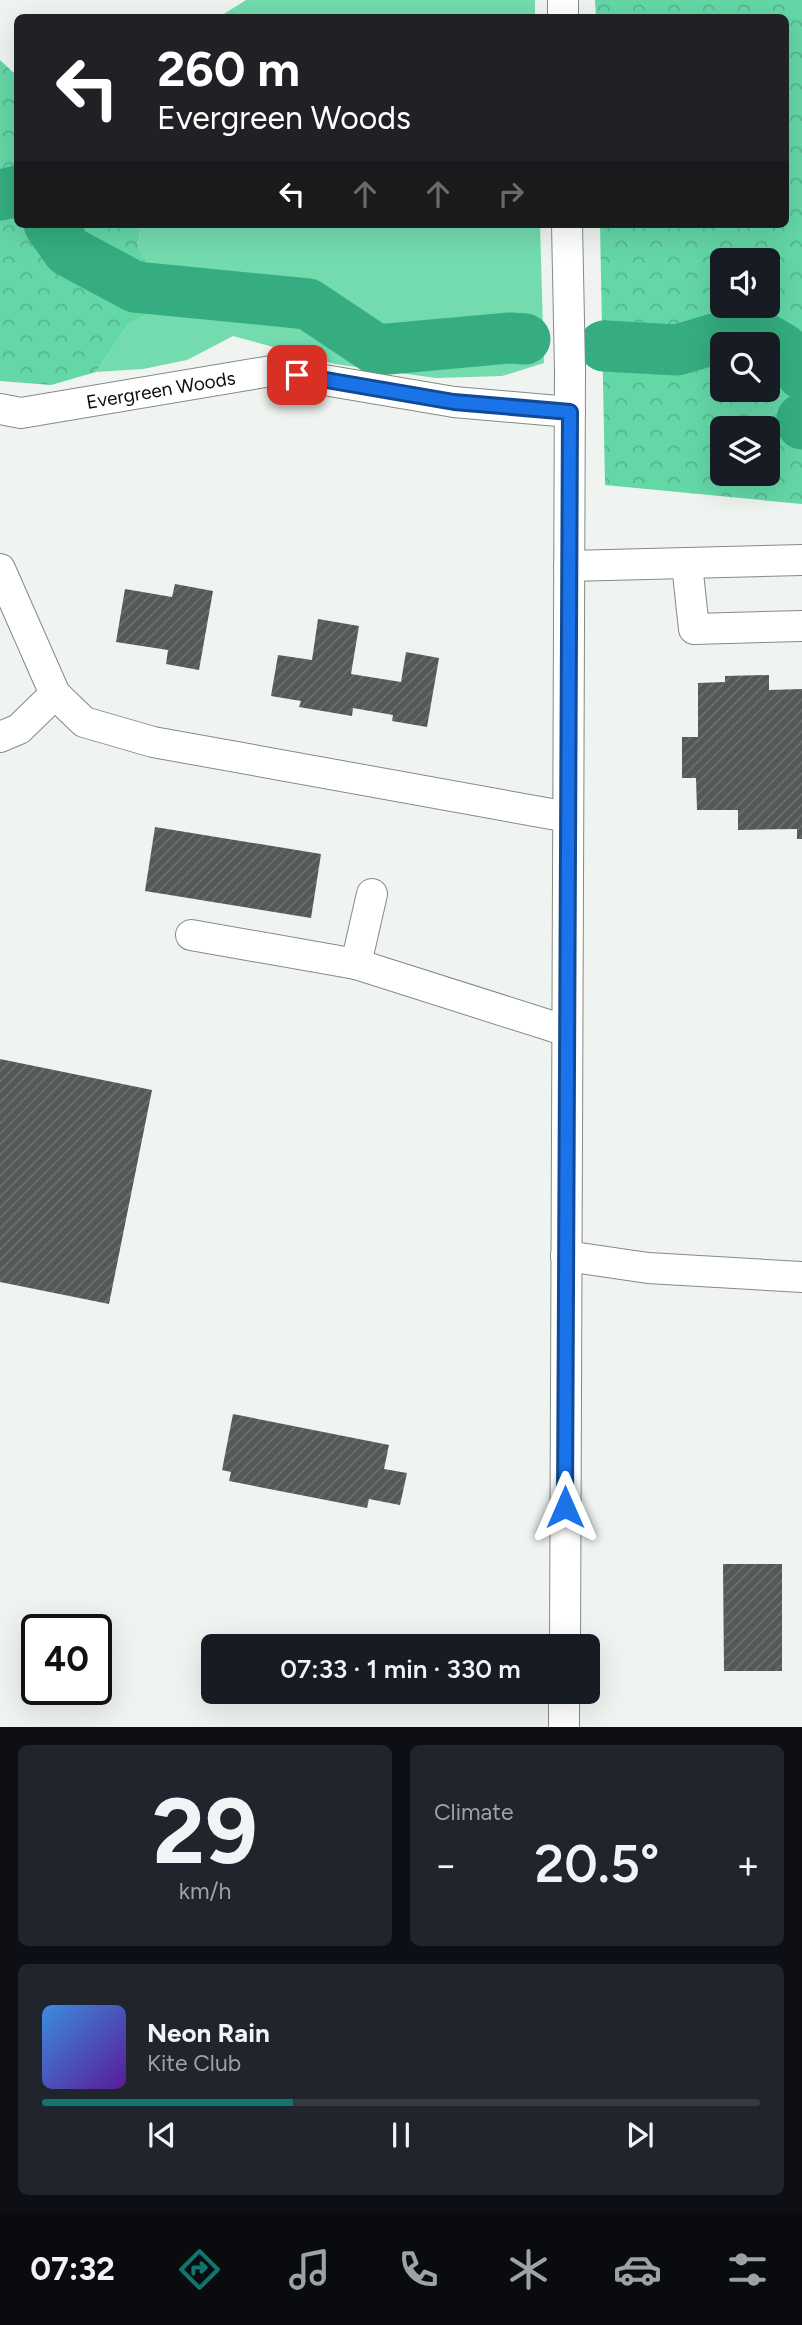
<!DOCTYPE html>
<meta charset="utf-8">
<style>
body{margin:0;font-family:Figtree,sans-serif;background:#20242c;color:#f1f3f6;height:100vh;display:flex;flex-direction:column;font-size:26px;white-space:nowrap}
*{box-sizing:border-box;margin:0}
p{font-size:23px;color:#9ea1a6}
.icon{flex:none;width:38px;height:38px;fill:none;stroke:currentColor;stroke-width:2;stroke-linecap:round;stroke-linejoin:round}
.map{position:relative;height:1727px;overflow:hidden}
.sheet{display:flex;flex-direction:column;gap:18px;padding:18px;background:#0d0f14;flex:1}
.sheet>*{flex:none}
.top-card{position:absolute;left:14px;top:14px;width:775px;height:214px;border-radius:10px;box-shadow:0 7px 28px #0002;background:#202124;color:#fff;overflow:hidden}
.buttons{position:absolute;left:710px;top:248px;display:grid;gap:14px}
.buttons a{display:grid;place-items:center;width:70px;height:70px;border-radius:10px;background:#171b24;box-shadow:0 7px 28px #0002;font-size:35px}
.speed{position:absolute;left:21px;top:1614px;display:flex;gap:14px;font-size:35px;font-weight:700;text-align:center}
.speed>*{display:grid;place-content:center;width:91px;height:91px;border-radius:50%;background:#171b24;box-shadow:0 7px 28px #0002;line-height:1}
.speed .limit{border:4px solid #111;border-radius:10px;background:#fff;color:#111}
.pin{position:absolute;display:grid;place-items:center;width:60px;height:60px;color:#fff;margin:-30px;border-radius:14px;box-shadow:0 4px 10px #0006}
.me{position:absolute;width:77px;margin:-38px;rotate:0deg;stroke-linejoin:round;filter:drop-shadow(0 0 5px #0008)}
.turn{display:flex;align-items:center;gap:24px;height:147px;padding:0 28px;font-size:32px}
.turn .icon{width:91px;height:91px;stroke-width:2.5}
.turn b{display:block;font-size:49px;line-height:60px}
.lanes{display:flex;align-items:center;height:66px;padding:0 28px;background:#0003;justify-content:center;gap:35px;direction:ltr}
.lanes .off{opacity:.35}
.big{font-size:52px;font-weight:600;line-height:1.1}
.sheet .widget{flex:1;display:flex;flex-direction:column;justify-content:center;gap:10px;min-width:0;padding:0 24px;border-radius:10px;background:#20242c}
.sheet .dial{align-items:center;gap:0}
.dial b{font-size:91px;line-height:1}
.song{display:flex;align-items:center;gap:21px}
.cover{width:84px;height:84px;border-radius:10px;background:linear-gradient(135deg,hsl(210 70% 55%),hsl(270 70% 35%))}
.played{height:7px;border-radius:4px;background:linear-gradient(90deg,#0f766e 35%,#363941 35%)}
.keys{display:flex;justify-content:space-around;direction:ltr}
.heat{display:flex;justify-content:space-between;align-items:center;font-size:38px;direction:ltr}
.sheet .tiles{flex:1;display:grid;gap:18px;grid-template-columns:1fr 1fr}
.widget:last-child{grid-column:span 2}
.trip{position:absolute;left:201px;top:1634px;width:399px;height:70px;border-radius:10px;background:#171b24;box-shadow:0 7px 28px #0002;font-weight:600;line-height:70px;text-align:center}
.dock{display:flex;height:112px;justify-content:space-around;align-items:center;background:#090b0e;color:#9ea1a6}
.dock .icon{width:49px;height:49px}
.dock .active{color:#0f766e}
.dock b{font-size:32px;color:#f1f3f6}
.map>svg:first-child{display:block}
.grass{fill:#73dbae}
.forest{fill:url(#forest-crowns);fill-rule:evenodd}
.lines{fill:none;stroke-linecap:round;stroke-linejoin:round}
.river{stroke:#35ad80;stroke-width:51}
.building{fill:url(#building-hatch)}
.minor-casing{stroke:#858a87;stroke-width:32}
.minor{stroke:#fff;stroke-width:30}
.route-casing{stroke:#114b97;stroke-width:18}
.route{stroke:#1a73e8;stroke-width:12}
.labels{text-anchor:middle;stroke-width:7;stroke-linejoin:round;paint-order:stroke}
.street-label{font-size:19px;fill:#0b0c0b;stroke:#fff}
</style>
<div class="map">
<svg width="802" height="1727" viewBox="0 0 802 1727">
<defs>
<pattern id="forest-crowns" width="20" height="18" patternUnits="userSpaceOnUse" patternTransform="scale(1.75)"><rect width="20" height="18" fill="#64d7a7"/><path d="M2 6a3 3 0 1 1 6 0M12 15a3 3 0 1 1 6 0" fill="none" stroke="#55b78e"/></pattern>
<pattern id="building-hatch" width="6" height="6" patternUnits="userSpaceOnUse" patternTransform="scale(1.75)"><rect width="6" height="6" fill="#545856"/><path d="M-1 1l2-2M0 6l6-6M5 7l2-2" fill="none" stroke="#6c706e"/></pattern>
</defs>
<rect width="100%" height="100%" fill="#eff4f1"/>
<g class="grass">
<polygon points="246,0 535,0 535,17 219,17"/>
<polygon points="141,224 540,224 544,363 502,376 436,378 335,364 233,336 187,360 143,369 96,372 127,326 165,302 138,247"/>
</g>
<g class="forest">
<path d="M 595,0 L 802,0 L 802,504 L 605,485 L 600,224 L 786,224 L 786,18 L 596,17 ZM 723,261 L 768,261 L 768,306 L 723,306 ZM 723,345 L 768,345 L 768,390 L 723,390 ZM 723,429 L 768,429 L 768,474 L 723,474 Z"/>
<polygon points="0,60 17,76 18,224 141,224 138,247 166,302 127,326 96,372 51,385 0,381"/>
</g>
<g class="lines">
<g class="river">
<polyline points="0,195 18,191"/>
<polyline points="49,224 68,251 135,287 308,304 377,350 510,338 525,339"/>
<polyline points="604,346 677,350 749,329 783,349 802,374"/>
<polyline points="802,419 802,424"/>
</g>
</g>
<g class="building">
<polygon points="175,584 213,591 199,670 166,664 168,650 116,642 125,589 172,597"/>
<polygon points="318,619 359,626 351,674 401,682 406,652 439,658 427,727 392,721 393,715 353,708 352,716 299,707 301,701 271,696 278,655 312,660"/>
<polygon points="769,675 769,690 802,689 802,839 797,839 797,829 738,830 738,810 697,810 696,778 682,778 682,737 698,737 698,683 725,682 725,676"/>
<polygon points="155,827 321,854 311,918 145,891"/>
<polygon points="0,1059 152,1090 109,1304 0,1282"/>
<polygon points="233,1414 389,1445 384,1469 407,1473 400,1505 369,1499 367,1508 229,1481 231,1472 222,1470"/>
<polygon points="723,1564 782,1564 782,1671 724,1671"/>
</g>
<g class="lines">
<g class="minor-casing">
<g id="minor">
<polyline points="563,0 563,18"/>
<path id="s1" d="M 0,409 L 21,413 L 271,371 L 454,402 L 570,412"/>
<polyline points="687,564 694,629 802,626"/>
<polyline points="569,566 802,560"/>
<polyline points="0,569 55,694 84,722 153,742 568,817"/>
<polyline points="0,737 19,729 55,694"/>
<polyline points="372,894 356,964 567,1031"/>
<polyline points="191,935 356,964"/>
<polyline points="566,1256 648,1268 802,1277"/>
<polyline points="565,1647 570,370 567,224"/>
<polyline points="564,1727 564,1692"/>
</g>
</g>
<use href="#minor" class="minor"/>
</g>
<g class="lines">
<g class="route-casing">
<polyline id="route" points="297,375 454,402 570,412 565,1507"/>
</g>
<use href="#route" class="route"/>
</g>
<g class="labels">
<g class="street-label">
<text dy="7" stroke="none"><textPath href="#s1" startOffset="163">Evergreen Woods</textPath></text>
</g>
</g>
</svg>
<div class="buttons">
<a><svg class="icon" aria-label="sound" viewBox="0 0 24 24"><path d="M4 9h4l5-4v14l-5-4H4zM17 9q2 3 0 6"/></svg></a>
<a><svg class="icon" aria-label="search" viewBox="0 0 24 24"><circle cx="10" cy="10" r="6"/><path d="M15 15l6 6"/></svg></a>
<a><svg class="icon" aria-label="layers" viewBox="0 0 24 24"><path d="M12 4l9 5-9 5-9-5zM3 14l9 5 9-5"/></svg></a>
</div>
<div class="speed"><div class="limit">40</div></div>
<div class="pin" style="left:297px;top:375px;background:#d93025"><svg class="icon" aria-label="arrive" viewBox="0 0 24 24"><path d="M6 21V4h12l-3 4 3 4H6"/></svg></div>
<svg class="me" style="left:565px;top:1507px" viewBox="-20 -20 40 40"><path d="M0-17L14 15 0 8-14 15z" fill="#1a73e8" stroke="#fff" stroke-width="4"/></svg>
<div class="trip">07:33 · 1 min · 330 m</div>
<div class="top-card">
<div class="turn"><svg class="icon" aria-label="left" viewBox="0 0 24 24"><path d="M17 20v-9H6M10 6l-5 5 5 5"/></svg><div><b>260 m</b>Evergreen Woods</div></div>
<div class="lanes"><svg class="icon" aria-label="left" viewBox="0 0 24 24"><path d="M17 20v-9H6M10 6l-5 5 5 5"/></svg><svg class="icon off" aria-label="ahead" viewBox="0 0 24 24"><path d="M12 20V5M6 11l6-6 6 6"/></svg><svg class="icon off" aria-label="ahead" viewBox="0 0 24 24"><path d="M12 20V5M6 11l6-6 6 6"/></svg><svg class="icon off" aria-label="right" viewBox="0 0 24 24"><path d="M7 20v-9h11M14 6l5 5-5 5"/></svg></div>
</div>
</div>
<section class="sheet">
<div class="tiles">
<div class="widget dial"><b>29</b><p>km/h</p></div>
<div class="widget"><p>Climate</p>
<div class="heat"><a>−</a><b class="big">20.5°</b><a>+</a></div>
</div>
<div class="widget">
<div class="song"><i class="cover"></i><div><b>Neon Rain</b><p>Kite Club</p></div></div>
<div class="played"></div>
<div class="keys"><svg class="icon" aria-label="previous" viewBox="0 0 24 24"><path d="M18 5L8 12l10 7zM5 5v14"/></svg><svg class="icon" aria-label="pause" viewBox="0 0 24 24"><path d="M8 5v14M16 5v14"/></svg><svg class="icon" aria-label="next" viewBox="0 0 24 24"><path d="M6 5l10 7-10 7zM19 5v14"/></svg></div>
</div>
</div>
</section>
<nav class="dock">
<b>07:32</b>
<svg class="icon active" aria-label="directions" viewBox="0 0 24 24"><path d="M12 3l9 9-9 9-9-9zM9 14v-3h6M13 9l2 2-2 2"/></svg>
<svg class="icon" aria-label="music" viewBox="0 0 24 24"><path d="M9 18V5l10-2v13"/><circle cx="6" cy="18" r="3"/><circle cx="16" cy="16" r="3"/></svg>
<svg class="icon" aria-label="phone" viewBox="0 0 24 24"><path d="M5 4h4l2 5-3 2q2 4 5 5l2-3 5 2v4C11 20 4 13 5 4z"/></svg>
<svg class="icon" aria-label="climate" viewBox="0 0 24 24"><path d="M12 3v18M4 7l16 10M4 17L20 7"/></svg>
<svg class="icon" aria-label="car" viewBox="0 0 24 24"><path d="M5 17H2v-5l4-1 3-4h7l3 4 3 1v5h-3M9 17h6M6 11h13"/><circle cx="7" cy="17" r="2"/><circle cx="17" cy="17" r="2"/></svg>
<svg class="icon" aria-label="filters" viewBox="0 0 24 24"><path d="M4 7h16M4 17h16"/><circle cx="9" cy="7" r="2"/><circle cx="15" cy="17" r="2"/></svg>
</nav>
